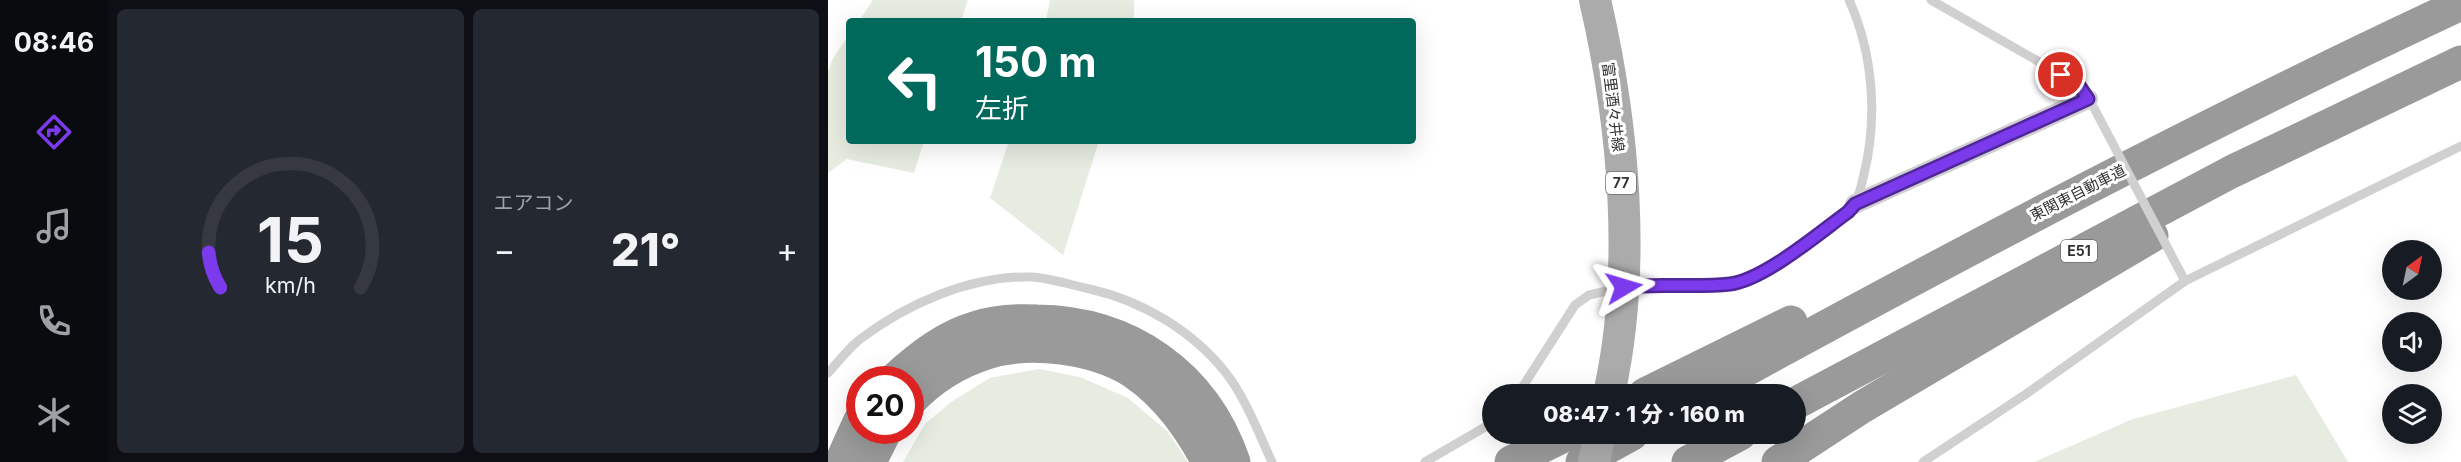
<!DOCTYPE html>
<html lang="ja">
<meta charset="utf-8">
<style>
body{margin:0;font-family:Inter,"Noto Sans JP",sans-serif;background:#242831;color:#f1f3f6;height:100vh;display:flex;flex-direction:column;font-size:22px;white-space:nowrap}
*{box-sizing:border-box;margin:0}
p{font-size:20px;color:#9ea1a6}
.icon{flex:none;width:33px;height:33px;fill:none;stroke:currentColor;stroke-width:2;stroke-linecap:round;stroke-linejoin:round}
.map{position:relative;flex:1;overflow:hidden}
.side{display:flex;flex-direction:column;gap:9px;padding:9px;background:#0d0f14;width:720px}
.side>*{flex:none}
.guide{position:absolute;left:18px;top:18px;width:570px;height:126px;border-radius:6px;box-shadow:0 6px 24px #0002;background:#00695c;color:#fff;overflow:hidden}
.needle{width:39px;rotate:33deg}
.buttons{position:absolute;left:1554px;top:240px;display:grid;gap:12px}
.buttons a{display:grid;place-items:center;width:60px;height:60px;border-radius:50%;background:#171b24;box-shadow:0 6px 24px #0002;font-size:30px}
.speed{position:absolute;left:18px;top:366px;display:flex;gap:12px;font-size:30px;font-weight:700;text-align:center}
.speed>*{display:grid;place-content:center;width:78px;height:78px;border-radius:50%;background:#171b24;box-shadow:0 6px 24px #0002;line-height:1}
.speed .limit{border:9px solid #d22;background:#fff;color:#111}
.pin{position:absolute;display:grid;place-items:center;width:51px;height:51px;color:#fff;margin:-26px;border:3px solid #fff;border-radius:50%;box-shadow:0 2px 6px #0007}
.me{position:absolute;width:66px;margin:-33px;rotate:83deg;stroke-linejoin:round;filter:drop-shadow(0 0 4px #0008)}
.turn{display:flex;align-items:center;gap:21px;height:126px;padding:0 30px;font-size:27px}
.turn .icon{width:78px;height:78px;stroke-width:2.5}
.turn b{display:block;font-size:42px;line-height:51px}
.big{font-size:45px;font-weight:800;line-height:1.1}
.side .widget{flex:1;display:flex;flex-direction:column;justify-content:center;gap:9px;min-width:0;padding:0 21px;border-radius:9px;background:#242831}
.side .dial{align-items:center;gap:0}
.dial svg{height:156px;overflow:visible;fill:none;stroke:#363941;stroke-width:7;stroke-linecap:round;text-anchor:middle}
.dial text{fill:#f1f3f6;stroke:none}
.heat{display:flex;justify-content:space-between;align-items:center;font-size:33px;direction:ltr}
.side .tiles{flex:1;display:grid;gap:9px;grid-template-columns:repeat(2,1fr)}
.trip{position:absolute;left:654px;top:384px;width:324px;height:60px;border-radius:30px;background:#171b24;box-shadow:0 6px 24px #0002;font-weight:800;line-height:60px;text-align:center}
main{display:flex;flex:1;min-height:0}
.menu{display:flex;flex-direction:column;width:108px;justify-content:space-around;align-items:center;background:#090b0e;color:#9ea1a6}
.menu .icon{width:42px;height:42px}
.menu .active{color:#7c3aed}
.menu b{font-size:27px;color:#f1f3f6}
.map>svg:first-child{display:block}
.green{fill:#e6ecdf}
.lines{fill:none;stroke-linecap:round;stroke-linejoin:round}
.lane{stroke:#d0d0d0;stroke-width:9}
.street{stroke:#d0d0d0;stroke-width:20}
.primary{stroke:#ababab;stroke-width:32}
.highway{stroke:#9a9a9a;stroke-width:33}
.lane-bridge{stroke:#d0d0d0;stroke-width:9}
.primary-bridge{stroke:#ababab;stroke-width:32}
.route-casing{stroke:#51269a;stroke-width:15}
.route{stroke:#7c3aed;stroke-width:10}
.labels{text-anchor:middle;stroke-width:6;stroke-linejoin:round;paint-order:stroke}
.shield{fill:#fff;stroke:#707070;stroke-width:1.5}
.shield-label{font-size:14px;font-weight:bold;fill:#333}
.street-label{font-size:15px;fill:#333;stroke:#fff}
</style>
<main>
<nav class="menu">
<b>08:46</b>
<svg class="icon active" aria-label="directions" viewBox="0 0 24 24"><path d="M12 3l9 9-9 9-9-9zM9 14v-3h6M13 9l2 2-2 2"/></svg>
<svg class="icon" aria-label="music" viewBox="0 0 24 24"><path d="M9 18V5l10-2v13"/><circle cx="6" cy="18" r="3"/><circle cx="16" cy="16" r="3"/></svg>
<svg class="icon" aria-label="phone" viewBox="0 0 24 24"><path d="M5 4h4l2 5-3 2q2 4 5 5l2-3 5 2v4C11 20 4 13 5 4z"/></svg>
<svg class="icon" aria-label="climate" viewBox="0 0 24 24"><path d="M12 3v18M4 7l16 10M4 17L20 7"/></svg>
</nav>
<section class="side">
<div class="tiles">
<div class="widget dial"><svg viewBox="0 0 100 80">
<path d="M14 69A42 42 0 1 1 86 69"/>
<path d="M14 69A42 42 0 0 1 8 51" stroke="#7c3aed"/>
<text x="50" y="56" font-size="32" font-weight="700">15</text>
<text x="50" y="72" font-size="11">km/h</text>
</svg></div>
<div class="widget"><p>エアコン</p>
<div class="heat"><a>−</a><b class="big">21°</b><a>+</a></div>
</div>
</div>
</section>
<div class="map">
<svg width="1633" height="462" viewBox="0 0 1633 462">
<rect width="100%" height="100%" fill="#fff"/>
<g class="green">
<polygon points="45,0 140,0 133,21 31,21"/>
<polygon points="222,0 306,0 306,21 218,21"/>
<polygon points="21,35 21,141 96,141 86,173 19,159 0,173 0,72 5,58"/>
<polygon points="181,141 271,141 235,255 162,198"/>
<polygon points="211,369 252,377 300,398 340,432 360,462 75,462 97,424 123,402 162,378"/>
<polygon points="1468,375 1520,462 1206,462 1305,419"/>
</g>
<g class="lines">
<g class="lane">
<polyline points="1103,0 1250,84 1261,101"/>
<path d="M 0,373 C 10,362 20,349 31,340 C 78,304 143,275 204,277 C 222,278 243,285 262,289 C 314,301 364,330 398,373 C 418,399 430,432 444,462"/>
<path d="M 690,394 L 747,305 L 761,295 L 796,287 L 820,284 L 903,284 L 920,278 L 937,270 L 1020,212 C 1030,201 1033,188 1036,174 C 1050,117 1045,53 1021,0"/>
<polyline points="597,462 664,423"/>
<polyline points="1095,462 1198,394 1357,281 1633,146"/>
</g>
<polyline class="street" points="1027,204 1260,99"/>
<path class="primary" d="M 767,0 C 796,126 809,268 781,394"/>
<g class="highway">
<path d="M 66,380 C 88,359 116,337 146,328 C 166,321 188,320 209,321 C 301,322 376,374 406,462"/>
<polyline points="817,394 963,322"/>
<path d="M 874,394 C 1124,257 1375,124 1633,4"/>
<path d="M 82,401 C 103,379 130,362 159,353 C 202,339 267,348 305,372 C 339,395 361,427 380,462"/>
<polyline points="968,403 1403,172 1633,62"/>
<polyline points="13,462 32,420"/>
<polyline points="42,462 58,430"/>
<polyline points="683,462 740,434"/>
<polyline points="754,462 804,434"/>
<polyline points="860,462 912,434"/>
<polyline points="950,462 1034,407 1324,236"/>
</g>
<polyline class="lane-bridge" points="1266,108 1357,281"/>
<polyline class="primary-bridge" points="766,462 772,434"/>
</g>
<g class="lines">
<g class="route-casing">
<path id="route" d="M 796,287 C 831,283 867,288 902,284 C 936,280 991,233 1020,212 L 1027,204 L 1260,99 L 1250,84 L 1233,75"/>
</g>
<use href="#route" class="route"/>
</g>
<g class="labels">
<g class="shield">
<rect x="778" y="172" width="30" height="22" rx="4.5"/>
<rect x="1233" y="240" width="36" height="22" rx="4.5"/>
</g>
<g class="shield-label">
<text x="793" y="188">77</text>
<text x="1251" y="256">E51</text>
</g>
<g class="street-label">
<text transform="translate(785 107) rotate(83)" y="5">富里酒々井線</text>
<text transform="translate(1250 193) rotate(-27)" y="5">東関東自動車道</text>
</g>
</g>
</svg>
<div class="buttons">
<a><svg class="needle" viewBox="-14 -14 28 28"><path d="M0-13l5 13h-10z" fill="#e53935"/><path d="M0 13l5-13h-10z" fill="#9ea1a6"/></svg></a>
<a><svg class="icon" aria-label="sound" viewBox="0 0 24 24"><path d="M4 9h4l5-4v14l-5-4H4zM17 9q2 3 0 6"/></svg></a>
<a><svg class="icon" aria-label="layers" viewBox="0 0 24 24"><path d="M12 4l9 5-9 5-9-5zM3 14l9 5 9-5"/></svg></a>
</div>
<div class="speed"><div class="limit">20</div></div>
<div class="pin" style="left:1233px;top:75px;background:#d93025"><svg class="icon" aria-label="arrive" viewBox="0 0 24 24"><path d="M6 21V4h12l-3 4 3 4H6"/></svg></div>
<svg class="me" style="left:796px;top:287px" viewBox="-20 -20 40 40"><path d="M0-17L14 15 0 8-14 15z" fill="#7c3aed" stroke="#fff" stroke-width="4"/></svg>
<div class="trip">08:47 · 1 分 · 160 m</div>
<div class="guide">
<div class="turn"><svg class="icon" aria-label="left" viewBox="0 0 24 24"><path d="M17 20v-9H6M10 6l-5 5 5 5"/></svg><div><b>150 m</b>左折</div></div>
</div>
</div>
</main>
